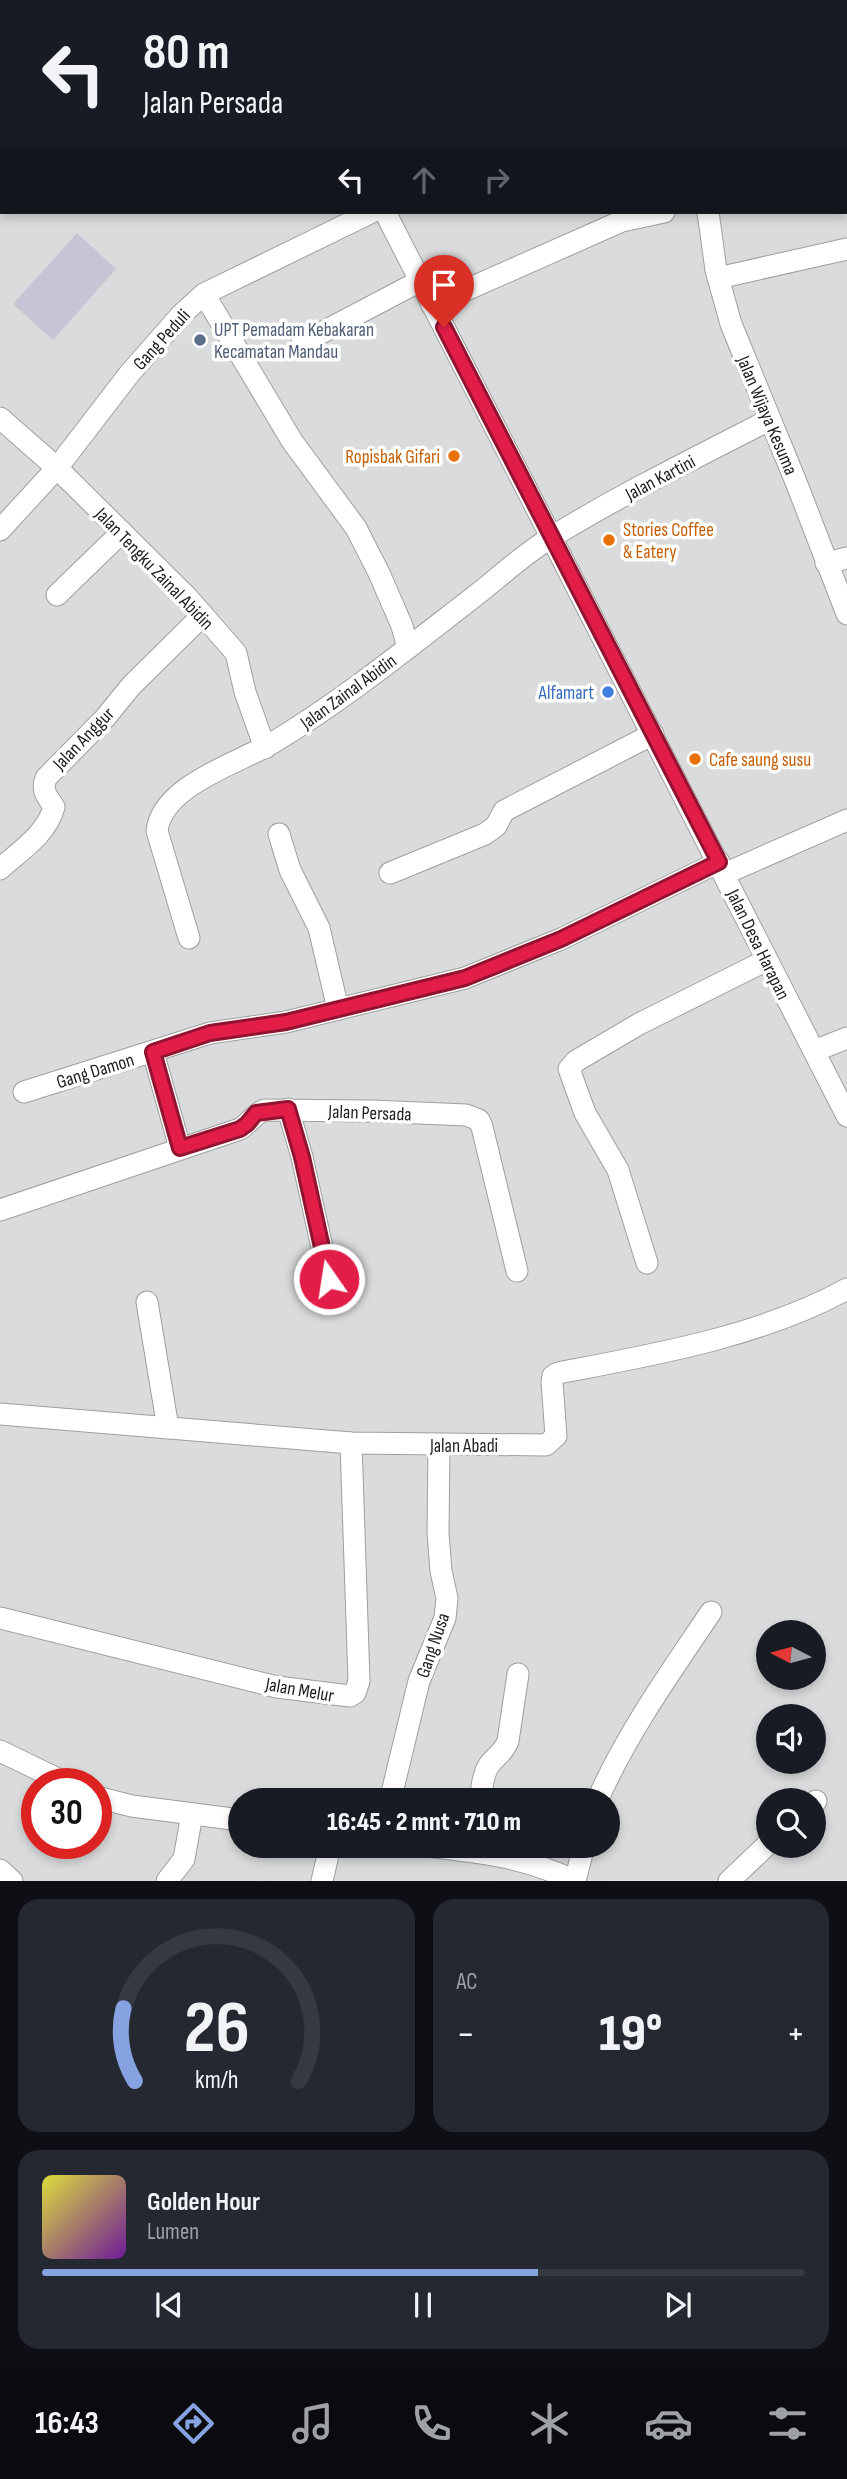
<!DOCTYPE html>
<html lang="id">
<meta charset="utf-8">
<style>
body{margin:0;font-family:"Sofia Sans Condensed",sans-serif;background:#242831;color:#f1f3f6;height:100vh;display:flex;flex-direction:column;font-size:26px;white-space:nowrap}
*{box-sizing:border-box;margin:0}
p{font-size:23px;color:#9ea1a6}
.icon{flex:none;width:38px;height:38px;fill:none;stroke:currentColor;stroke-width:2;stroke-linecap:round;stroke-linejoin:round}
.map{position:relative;height:1881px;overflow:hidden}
.drawer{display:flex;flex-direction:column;gap:18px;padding:18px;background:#0d0f14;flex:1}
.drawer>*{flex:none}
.guide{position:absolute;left:0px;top:0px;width:847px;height:214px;box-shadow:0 4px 10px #0003;background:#171b24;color:#f1f3f6;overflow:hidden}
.needle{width:46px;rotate:276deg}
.tools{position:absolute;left:756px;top:1620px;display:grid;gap:14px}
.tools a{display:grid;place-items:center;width:70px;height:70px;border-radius:50%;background:#171b24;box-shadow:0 4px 10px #0003;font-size:35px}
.speed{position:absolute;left:21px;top:1768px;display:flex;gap:14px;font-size:35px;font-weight:700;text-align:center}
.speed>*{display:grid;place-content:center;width:91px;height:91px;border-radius:50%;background:#171b24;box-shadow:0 4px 10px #0003;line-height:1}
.speed .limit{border:10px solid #d22;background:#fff;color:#111}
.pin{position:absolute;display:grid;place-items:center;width:60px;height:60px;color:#fff;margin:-72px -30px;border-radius:50% 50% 50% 0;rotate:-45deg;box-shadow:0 0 7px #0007}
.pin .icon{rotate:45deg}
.me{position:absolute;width:77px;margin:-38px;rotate:347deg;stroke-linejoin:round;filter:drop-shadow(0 0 5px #0008)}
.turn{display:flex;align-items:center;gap:24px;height:147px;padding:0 28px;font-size:32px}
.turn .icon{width:91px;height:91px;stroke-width:2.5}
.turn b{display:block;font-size:49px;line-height:60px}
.lanes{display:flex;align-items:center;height:66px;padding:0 28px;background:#0003;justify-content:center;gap:35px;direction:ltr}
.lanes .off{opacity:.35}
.big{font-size:52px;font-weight:800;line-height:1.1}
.drawer .widget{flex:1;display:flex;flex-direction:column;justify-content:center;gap:10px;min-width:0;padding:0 24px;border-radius:21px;background:#242831}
.drawer .dial{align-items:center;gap:0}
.dial svg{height:182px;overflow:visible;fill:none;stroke:#363941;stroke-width:7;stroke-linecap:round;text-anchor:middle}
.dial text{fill:#f1f3f6;stroke:none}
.song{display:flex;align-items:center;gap:21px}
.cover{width:84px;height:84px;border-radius:10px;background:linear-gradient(135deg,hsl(60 70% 55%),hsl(280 70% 35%))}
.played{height:7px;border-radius:4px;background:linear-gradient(90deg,#86a2e1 65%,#363941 65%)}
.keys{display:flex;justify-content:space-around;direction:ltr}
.heat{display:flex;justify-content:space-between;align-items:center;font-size:38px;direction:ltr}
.drawer .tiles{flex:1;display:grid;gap:18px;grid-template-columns:1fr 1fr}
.widget:last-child{grid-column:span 2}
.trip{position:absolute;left:228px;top:1788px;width:392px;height:70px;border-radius:35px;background:#171b24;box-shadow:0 4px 10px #0003;font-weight:800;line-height:70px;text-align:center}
.dock{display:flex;height:112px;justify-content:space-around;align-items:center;background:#090b0e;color:#9ea1a6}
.dock .icon{width:49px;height:49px}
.dock .active{color:#86a2e1}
.dock b{font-size:32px;color:#f1f3f6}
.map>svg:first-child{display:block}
.residential{fill:#dadbdc;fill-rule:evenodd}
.building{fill:#c6c4d5}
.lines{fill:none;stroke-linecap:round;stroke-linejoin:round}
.minor-casing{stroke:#9f9f9f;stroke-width:23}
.minor{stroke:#fff;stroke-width:21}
.route-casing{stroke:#92132f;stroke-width:18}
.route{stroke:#e11d48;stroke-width:12}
.service-dot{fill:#5c6f8a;stroke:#fff;stroke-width:2.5}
.food-dot{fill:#e8710a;stroke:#fff;stroke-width:2.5}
.shop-dot{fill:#3f7fe0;stroke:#fff;stroke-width:2.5}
.labels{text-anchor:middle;stroke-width:7;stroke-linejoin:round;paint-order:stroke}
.service-label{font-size:19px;fill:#4e5e75;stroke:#fff;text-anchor:start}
.street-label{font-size:19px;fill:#1e1e1e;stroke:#fff}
.food-label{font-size:19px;fill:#c56008;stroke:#fff;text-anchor:start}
.shop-label{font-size:19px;fill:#366cbe;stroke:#fff;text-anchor:end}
</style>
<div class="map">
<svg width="847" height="1881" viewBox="0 0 847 1881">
<rect width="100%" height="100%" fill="#e7e4ee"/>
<path class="residential" d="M 0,0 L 847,0 L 847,1880 L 0,1881 ZM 2,2 L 845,2 L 845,212 L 2,212 ZM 768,1633 L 814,1633 L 814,1678 L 768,1678 ZM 768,1717 L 814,1717 L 814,1762 L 768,1762 ZM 37,1783 L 96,1783 L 96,1843 L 37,1843 ZM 240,1801 L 607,1801 L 607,1846 L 240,1846 ZM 768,1801 L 814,1801 L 814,1846 L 768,1846 Z"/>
<polygon class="building" points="77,233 116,269 53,340 13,304"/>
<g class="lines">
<g class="minor-casing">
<g id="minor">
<polyline points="272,0 273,2"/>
<polyline points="527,0 527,2"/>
<polyline points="680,0 681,2"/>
<polyline points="818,0 818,2"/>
<polyline points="191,2 193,0"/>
<polyline points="221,2 224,0"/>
<polyline points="0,156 2,155"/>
<polyline points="0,183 2,181"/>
<polyline points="385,212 847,1116"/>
<polyline points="708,212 716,270 731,324 796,482 847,614"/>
<polyline points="718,278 847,249"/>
<polyline points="204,294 292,441 356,528 379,573 402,626 408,648"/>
<polyline points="432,305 622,221 664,212"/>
<polyline points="302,343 420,281"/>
<polyline points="0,418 57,468 187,597 236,653 245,692 265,748"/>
<polyline points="0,530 57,468 130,373 181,315 204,294 372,212"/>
<polyline points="826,563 847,558"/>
<polyline points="57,595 122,532"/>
<polyline points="279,834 290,870 319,928 338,1009"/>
<path d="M 0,869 C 20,851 47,834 54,807 C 47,796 41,791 46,778 L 105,718 L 131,686 L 203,615"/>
<polyline points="390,873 485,834 496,826 504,811 653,734"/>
<polyline points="724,874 847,820"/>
<path d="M 189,938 L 157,831 C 162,785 239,763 274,742 C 345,699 410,646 475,596 C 501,576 527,551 555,535 C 624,493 697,457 769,420"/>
<polyline points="814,1051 847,1038"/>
<polyline points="153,1052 180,1148"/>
<polyline points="24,1092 210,1033 286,1022 465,978 561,939 719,862"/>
<polyline points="288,1109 302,1157 329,1279"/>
<path d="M 0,1210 L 240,1129 C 250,1123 253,1114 265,1110 L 372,1111 L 466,1115 L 479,1120 L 482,1127 L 517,1271"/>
<polyline points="647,1263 618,1170 585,1113 569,1069 576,1061 639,1024 767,960"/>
<polyline points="147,1302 168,1428"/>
<path d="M 0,1414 L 351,1443 L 546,1445 L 556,1436 L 552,1382 L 553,1376 L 558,1373 C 653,1355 762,1336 847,1289"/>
<polyline points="0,1618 277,1687 350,1696 355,1693 359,1681 351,1443"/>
<polyline points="0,1751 66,1783"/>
<polyline points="96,1797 132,1806 240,1820"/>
<polyline points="390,1801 419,1681 445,1618 447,1598 441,1571 438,1533 439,1446"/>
<path d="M 480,1801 C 482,1789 482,1776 489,1765 C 496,1756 504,1752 508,1741 L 518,1674"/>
<path d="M 597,1801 C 627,1733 670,1673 711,1612"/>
<polyline points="814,1803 816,1801"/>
<path d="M 426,1846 C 480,1852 525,1857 575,1881 L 584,1846"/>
<polyline points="0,1870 12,1881"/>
<polyline points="167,1881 184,1859 192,1814"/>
<polyline points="322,1881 330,1846"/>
<polyline points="729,1881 768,1844"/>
</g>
</g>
<use href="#minor" class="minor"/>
</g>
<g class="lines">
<g class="route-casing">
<polyline id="route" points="329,1279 302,1157 288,1109 256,1113 247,1124 240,1129 180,1148 153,1052 210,1033 286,1022 465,978 561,939 719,862 444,327"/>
</g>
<use href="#route" class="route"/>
</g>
<circle class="service-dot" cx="200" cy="340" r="7"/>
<g class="food-dot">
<circle cx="454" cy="456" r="7"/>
<circle cx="609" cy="540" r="7"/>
<circle cx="695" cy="759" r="7"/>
</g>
<circle class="shop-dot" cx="608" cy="692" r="7"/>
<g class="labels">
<g class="service-label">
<text x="214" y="336">UPT Pemadam Kebakaran<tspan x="214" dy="22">Kecamatan Mandau</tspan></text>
</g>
<g class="street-label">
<text transform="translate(161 339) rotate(-48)" y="7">Gang Peduli</text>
<text transform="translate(768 415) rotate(67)" y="7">Jalan Wijaya Kesuma</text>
<text transform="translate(660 477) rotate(-28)" y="7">Jalan Kartini</text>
<text transform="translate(155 568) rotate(46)" y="7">Jalan Tengku Zainal Abidin</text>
<text transform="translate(348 691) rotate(-36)" y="7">Jalan Zainal Abidin</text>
<text transform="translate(83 738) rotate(-46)" y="7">Jalan Anggur</text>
<text transform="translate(759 944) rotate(64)" y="7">Jalan Desa Harapan</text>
<text transform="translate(95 1070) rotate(-17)" y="7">Gang Damon</text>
<text transform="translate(370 1112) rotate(2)" y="7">Jalan Persada</text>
<text x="464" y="1452">Jalan Abadi</text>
<text transform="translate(432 1645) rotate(-71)" y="7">Gang Nusa</text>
<text transform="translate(300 1689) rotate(10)" y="7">Jalan Melur</text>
</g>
<g class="food-label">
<text x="440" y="463" text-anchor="end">Ropisbak Gifari</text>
<text x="623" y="536">Stories Coffee<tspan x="623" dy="22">&amp; Eatery</tspan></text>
<text x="709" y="766">Cafe saung susu</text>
</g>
<g class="shop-label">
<text x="594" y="699">Alfamart</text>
</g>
</g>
</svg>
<div class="tools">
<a><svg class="needle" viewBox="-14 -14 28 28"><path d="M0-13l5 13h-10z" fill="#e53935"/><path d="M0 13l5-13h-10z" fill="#9ea1a6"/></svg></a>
<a><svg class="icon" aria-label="sound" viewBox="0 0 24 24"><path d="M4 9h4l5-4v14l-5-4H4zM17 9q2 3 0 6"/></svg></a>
<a><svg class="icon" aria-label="search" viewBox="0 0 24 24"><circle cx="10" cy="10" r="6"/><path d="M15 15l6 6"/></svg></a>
</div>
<div class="speed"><div class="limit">30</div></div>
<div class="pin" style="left:444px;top:327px;background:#d93025"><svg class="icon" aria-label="arrive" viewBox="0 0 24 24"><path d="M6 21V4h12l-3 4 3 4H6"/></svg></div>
<svg class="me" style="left:329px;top:1279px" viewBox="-20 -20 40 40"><circle r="17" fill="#e11d48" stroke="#fff" stroke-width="3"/><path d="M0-11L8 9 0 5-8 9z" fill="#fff"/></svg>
<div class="trip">16:45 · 2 mnt · 710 m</div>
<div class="guide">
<div class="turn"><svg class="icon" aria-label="left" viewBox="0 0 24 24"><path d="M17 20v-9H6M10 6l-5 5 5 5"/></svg><div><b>80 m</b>Jalan Persada</div></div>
<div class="lanes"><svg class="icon" aria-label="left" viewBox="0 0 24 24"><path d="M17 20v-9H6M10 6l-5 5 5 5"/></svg><svg class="icon off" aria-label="ahead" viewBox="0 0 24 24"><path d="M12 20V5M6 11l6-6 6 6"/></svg><svg class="icon off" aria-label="right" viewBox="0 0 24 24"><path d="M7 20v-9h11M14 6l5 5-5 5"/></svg></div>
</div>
</div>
<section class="drawer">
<div class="tiles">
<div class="widget dial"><svg viewBox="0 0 100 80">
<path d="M14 69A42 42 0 1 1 86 69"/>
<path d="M14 69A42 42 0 0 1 9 37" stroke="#86a2e1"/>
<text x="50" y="56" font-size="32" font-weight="700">26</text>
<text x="50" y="72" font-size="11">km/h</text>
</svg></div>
<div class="widget"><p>AC</p>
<div class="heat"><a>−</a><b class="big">19°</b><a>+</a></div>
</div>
<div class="widget">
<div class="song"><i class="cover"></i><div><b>Golden Hour</b><p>Lumen</p></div></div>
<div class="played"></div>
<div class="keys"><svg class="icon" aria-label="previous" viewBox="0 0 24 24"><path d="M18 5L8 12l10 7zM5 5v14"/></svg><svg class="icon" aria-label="pause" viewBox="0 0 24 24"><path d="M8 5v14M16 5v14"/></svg><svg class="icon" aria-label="next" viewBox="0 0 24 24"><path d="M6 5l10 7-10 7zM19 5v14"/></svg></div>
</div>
</div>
</section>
<nav class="dock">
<b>16:43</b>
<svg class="icon active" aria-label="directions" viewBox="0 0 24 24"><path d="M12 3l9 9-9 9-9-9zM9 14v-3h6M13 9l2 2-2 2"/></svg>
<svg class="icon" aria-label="music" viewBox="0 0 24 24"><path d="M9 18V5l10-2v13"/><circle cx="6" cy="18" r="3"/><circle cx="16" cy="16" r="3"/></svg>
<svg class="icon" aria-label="phone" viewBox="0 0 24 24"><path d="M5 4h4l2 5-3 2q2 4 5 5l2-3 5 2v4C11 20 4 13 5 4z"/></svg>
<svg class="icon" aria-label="climate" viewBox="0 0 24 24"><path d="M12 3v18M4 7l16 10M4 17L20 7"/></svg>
<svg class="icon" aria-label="car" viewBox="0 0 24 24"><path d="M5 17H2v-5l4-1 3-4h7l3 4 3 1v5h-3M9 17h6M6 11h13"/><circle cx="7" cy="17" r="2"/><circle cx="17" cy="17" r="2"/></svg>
<svg class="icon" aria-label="filters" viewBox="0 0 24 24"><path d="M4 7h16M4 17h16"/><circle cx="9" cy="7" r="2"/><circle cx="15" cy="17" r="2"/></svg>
</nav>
